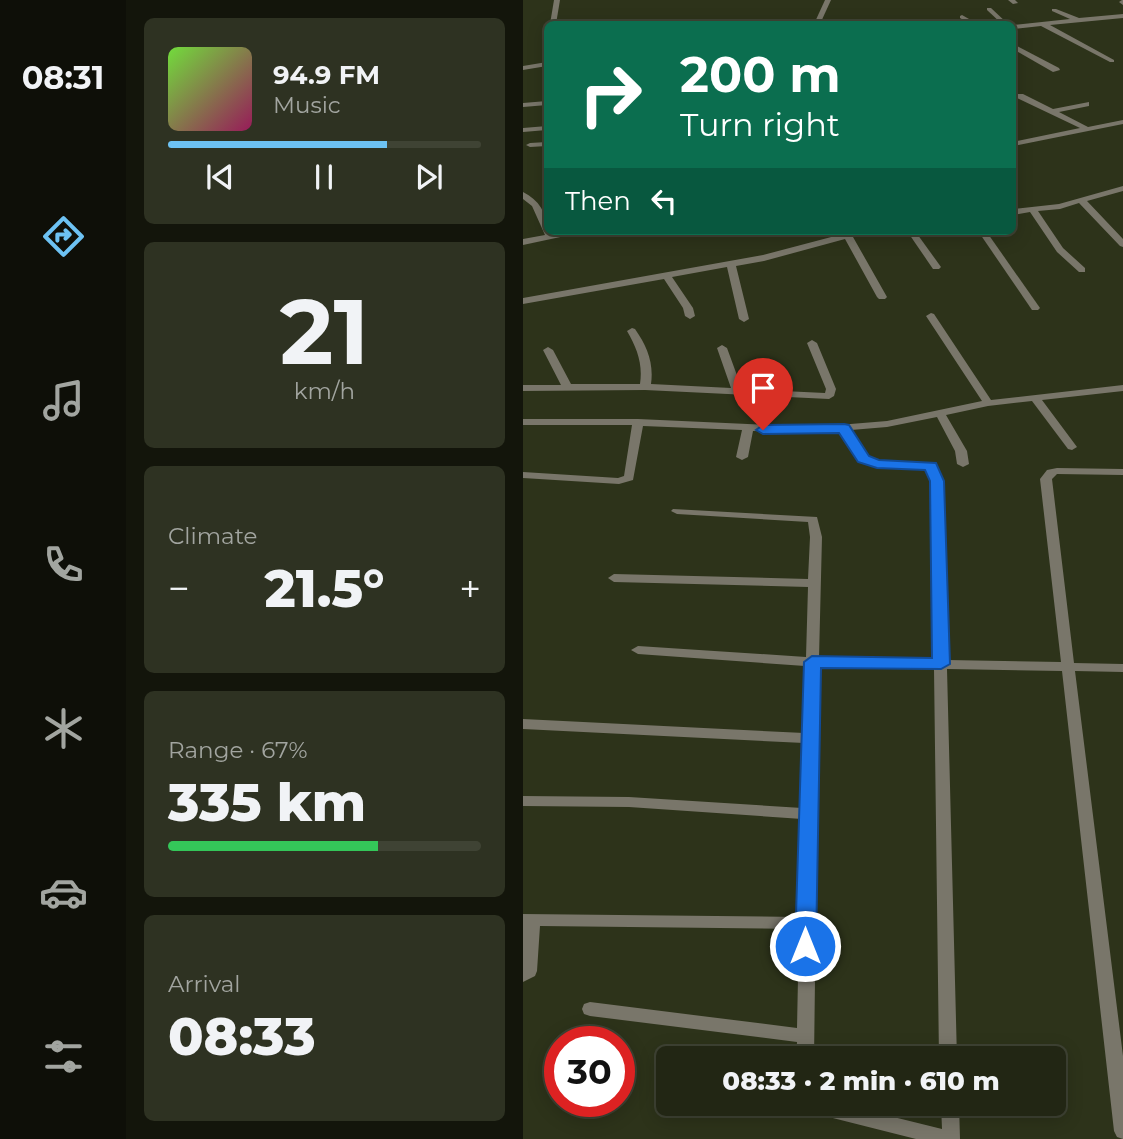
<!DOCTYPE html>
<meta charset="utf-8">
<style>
body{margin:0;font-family:Montserrat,sans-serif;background:#2e3222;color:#f1f3f6;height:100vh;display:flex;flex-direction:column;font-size:26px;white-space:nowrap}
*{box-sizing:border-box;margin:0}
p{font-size:23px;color:#a2a5a0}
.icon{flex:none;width:38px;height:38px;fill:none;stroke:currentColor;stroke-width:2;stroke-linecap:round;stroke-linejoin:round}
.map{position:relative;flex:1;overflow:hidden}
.drawer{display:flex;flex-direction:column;gap:18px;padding:18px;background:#13150b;width:397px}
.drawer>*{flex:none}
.banner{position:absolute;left:21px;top:21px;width:472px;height:214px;border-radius:10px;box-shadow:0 4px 18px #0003,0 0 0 2px #3f4334;background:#0b6e4f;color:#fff;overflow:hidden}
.speed{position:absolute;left:21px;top:1026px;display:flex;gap:14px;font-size:35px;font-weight:700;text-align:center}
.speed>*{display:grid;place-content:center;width:91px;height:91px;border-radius:50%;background:#222614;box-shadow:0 4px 18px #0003,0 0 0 2px #3f4334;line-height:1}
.speed .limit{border:10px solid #d22;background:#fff;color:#111}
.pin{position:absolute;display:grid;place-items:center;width:60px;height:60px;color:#fff;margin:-72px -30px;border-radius:50% 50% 50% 0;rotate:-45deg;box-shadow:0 0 7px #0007}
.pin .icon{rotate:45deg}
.me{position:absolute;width:77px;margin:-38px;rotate:0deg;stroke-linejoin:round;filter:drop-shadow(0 0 5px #0008)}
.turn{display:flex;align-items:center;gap:24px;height:147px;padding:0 21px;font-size:32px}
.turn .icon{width:91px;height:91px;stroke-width:2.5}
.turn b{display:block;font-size:49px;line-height:60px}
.then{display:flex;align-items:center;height:66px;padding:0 21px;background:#0003;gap:14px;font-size:26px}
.big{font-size:52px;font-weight:800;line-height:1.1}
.drawer .tile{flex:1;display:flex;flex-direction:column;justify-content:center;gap:10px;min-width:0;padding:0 24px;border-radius:10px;background:#2e3222}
.drawer .dial{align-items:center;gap:0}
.dial b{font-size:91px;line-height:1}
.song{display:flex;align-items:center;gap:21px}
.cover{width:84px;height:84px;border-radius:10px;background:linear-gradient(135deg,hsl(100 70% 55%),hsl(330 70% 35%))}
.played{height:7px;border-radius:4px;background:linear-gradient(90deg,#6dc2f3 70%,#3f4334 70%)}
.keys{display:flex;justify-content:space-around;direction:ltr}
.heat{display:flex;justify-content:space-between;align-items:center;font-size:38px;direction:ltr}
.charge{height:10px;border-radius:5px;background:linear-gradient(90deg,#34c759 67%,#3f4334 0)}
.trip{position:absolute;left:133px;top:1046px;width:410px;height:70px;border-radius:10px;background:#222614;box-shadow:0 4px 18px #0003,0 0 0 2px #3f4334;font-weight:800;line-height:70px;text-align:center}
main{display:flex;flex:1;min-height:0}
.tab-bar{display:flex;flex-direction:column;width:126px;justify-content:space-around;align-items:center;background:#0e0f08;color:#a2a5a0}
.tab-bar .icon{width:49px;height:49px}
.tab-bar .selected{color:#6dc2f3}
.tab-bar b{font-size:32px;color:#f1f3f6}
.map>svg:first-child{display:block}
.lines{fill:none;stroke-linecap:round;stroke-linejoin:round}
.minor{fill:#79766a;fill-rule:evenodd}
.route{fill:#1a73e8;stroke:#114b97;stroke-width:2}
</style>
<main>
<nav class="tab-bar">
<b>08:31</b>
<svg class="icon selected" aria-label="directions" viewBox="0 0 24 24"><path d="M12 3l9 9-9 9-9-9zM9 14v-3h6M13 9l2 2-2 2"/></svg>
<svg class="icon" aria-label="music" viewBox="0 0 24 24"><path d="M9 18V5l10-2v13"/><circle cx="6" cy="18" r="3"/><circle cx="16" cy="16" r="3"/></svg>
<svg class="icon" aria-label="phone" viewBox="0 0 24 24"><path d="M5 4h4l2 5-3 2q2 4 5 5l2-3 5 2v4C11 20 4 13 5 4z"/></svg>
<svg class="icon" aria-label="climate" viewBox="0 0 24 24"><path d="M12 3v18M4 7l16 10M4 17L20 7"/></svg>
<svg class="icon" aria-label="car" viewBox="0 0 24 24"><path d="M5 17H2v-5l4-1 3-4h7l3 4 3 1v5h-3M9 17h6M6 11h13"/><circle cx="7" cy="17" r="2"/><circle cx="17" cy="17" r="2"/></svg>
<svg class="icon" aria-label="filters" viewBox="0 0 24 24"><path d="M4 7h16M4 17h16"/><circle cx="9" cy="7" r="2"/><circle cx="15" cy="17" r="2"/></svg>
</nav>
<section class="drawer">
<div class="tile">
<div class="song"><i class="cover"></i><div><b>94.9 FM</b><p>Music</p></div></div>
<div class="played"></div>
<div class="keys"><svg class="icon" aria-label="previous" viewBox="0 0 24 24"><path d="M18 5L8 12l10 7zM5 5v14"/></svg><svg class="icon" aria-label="pause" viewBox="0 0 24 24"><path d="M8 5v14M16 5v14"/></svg><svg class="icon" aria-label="next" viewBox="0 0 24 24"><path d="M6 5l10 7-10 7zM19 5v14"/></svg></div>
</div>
<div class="tile dial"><b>21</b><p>km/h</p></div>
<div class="tile"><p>Climate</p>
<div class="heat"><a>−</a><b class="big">21.5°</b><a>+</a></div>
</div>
<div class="tile"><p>Range · 67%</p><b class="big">335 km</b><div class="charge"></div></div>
<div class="tile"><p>Arrival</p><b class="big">08:33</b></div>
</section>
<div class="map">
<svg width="600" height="1139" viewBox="0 0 600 1139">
<rect width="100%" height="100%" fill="#2d331a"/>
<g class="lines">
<g class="minor">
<polygon points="31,0 37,0 33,24 27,24"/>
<polygon points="302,0 308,0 297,24 291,24"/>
<polygon points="485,0 492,0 495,3 490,4"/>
<polygon points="599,0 600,0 600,5 596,2"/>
<polygon points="464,8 468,8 485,24 479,24 464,10"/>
<polygon points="529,9 533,9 556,18 600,14 600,18 527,25 591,60 591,62 587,62 518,26 490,29 490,25 547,19 529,11"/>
<polygon points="439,15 453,23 454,24 447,24 437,18 437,16"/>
<polygon points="490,44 536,68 537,70 530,72 490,49"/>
<polygon points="24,62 24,66 0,70 0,66"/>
<polygon points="494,94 500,94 530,109 566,102 566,106 536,112 565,127 600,120 600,124 490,146 490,142 557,128 494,98"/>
<polygon points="24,101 24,105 0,107 0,103"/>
<polygon points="24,126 24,130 0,132 0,128"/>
<polygon points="24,142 24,146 7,147 3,145 7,143"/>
<polygon points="600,186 600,191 564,201 600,239 600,247 597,246 556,203 537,209 515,211 540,248 562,268 562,272 556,272 534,252 507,212 490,215 490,209 536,204"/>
<path d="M 0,192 C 16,200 24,213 24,231 L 29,231 L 30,233 L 57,231 L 56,233 L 0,245 L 0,239 L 22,235 L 9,206 L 0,199 Z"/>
<polygon points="331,231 345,231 330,237 364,297 362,299 356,299 354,297 322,239 241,261 213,266 226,319 221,322 216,319 204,267 149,277 170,308 172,316 167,319 162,316 160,308 141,279 0,304 0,298 240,255"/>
<polygon points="384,231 392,231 418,267 416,269 410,269"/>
<polygon points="455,231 463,231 517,308 515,310 509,310"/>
<polygon points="408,313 411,314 468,400 600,385 600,391 519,400 554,447 549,450 545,449 509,401 465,406 423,415 444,451 446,464 440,467 434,464 432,451 414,417 364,427 328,430 345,457 356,461 411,464 420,481 424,660 538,662 517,479 524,470 534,468 600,469 600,475 534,474 529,479 551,663 600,664 600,672 552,671 600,1056 600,1139 594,1137 591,1131 539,671 424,669 434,1059 416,1059 411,669 296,666 291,1059 273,1059 274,1042 67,1016 61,1014 59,1009 61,1004 67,1002 274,1028 276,929 17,926 14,971 12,976 0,982 0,914 277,917 279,819 106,807 0,806 0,796 106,797 279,808 281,743 0,729 0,719 281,733 282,666 115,654 108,650 115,646 283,657 285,587 91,582 85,578 91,574 285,579 287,537 285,522 154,514 148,511 150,509 294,517 299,537 296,658 411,660 408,481 403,469 354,467 337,461 318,431 291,433 230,431 225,457 219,460 213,457 219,430 120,426 110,480 96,484 0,478 0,472 95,478 101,476 109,425 0,425 0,419 115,419 291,427 364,421 459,401 403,316"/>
<path d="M 109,328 L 112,329 C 124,346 131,363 128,384 L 208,388 L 194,348 L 199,345 L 204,348 L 219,389 L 302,393 L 303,389 L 284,343 L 289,340 L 294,343 L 313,389 L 311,396 L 306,399 L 122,390 L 0,391 L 0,385 L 38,385 L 20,350 L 25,347 L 30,350 L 48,384 L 117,384 C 120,364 114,348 104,331 Z"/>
<polygon points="277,1104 318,1104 419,1129 418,1104 436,1104 437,1139 393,1139 286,1112 280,1109"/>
</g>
</g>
<polygon class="route" points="321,424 326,425 346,456 356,460 413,463 421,481 427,664 418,669 298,668 293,946 290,951 275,951 272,946 281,662 289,656 409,658 407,481 402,470 354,468 335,462 316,433 240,434 233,430 240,425"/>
</svg>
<div class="speed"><div class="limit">30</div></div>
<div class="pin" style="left:240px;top:430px;background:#d93025"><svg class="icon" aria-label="arrive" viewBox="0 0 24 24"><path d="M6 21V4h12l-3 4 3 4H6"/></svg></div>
<svg class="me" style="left:282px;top:946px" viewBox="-20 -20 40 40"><circle r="17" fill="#1a73e8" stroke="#fff" stroke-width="3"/><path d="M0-11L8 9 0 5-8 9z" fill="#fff"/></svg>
<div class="trip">08:33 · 2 min · 610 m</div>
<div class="banner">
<div class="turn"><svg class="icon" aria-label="right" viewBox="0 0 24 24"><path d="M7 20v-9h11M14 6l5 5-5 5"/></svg><div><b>200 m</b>Turn right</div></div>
<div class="then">Then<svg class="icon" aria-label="left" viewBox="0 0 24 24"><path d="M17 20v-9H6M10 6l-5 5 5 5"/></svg></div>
</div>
</div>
</main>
